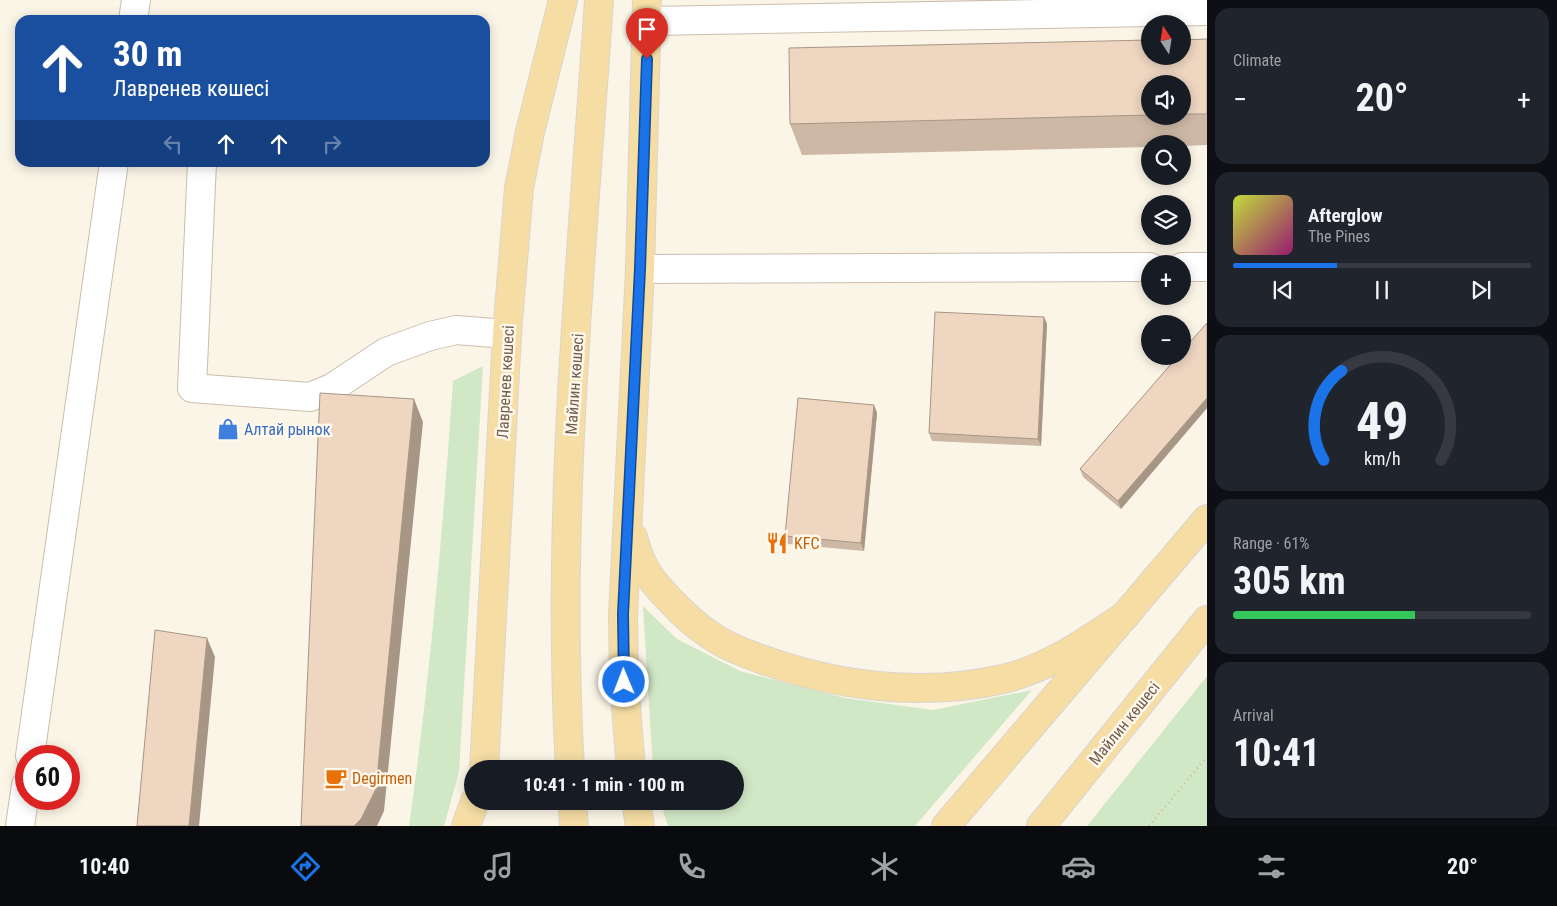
<!DOCTYPE html>
<meta charset="utf-8">
<style>
body{margin:0;font-family:"Roboto Condensed",sans-serif;background:#20242c;color:#f1f3f6;height:100vh;display:flex;flex-direction:column;font-size:19px;white-space:nowrap}
*{box-sizing:border-box;margin:0}
p{font-size:16px;color:#9ea1a6}
.icon{flex:none;width:28px;height:28px;fill:none;stroke:currentColor;stroke-width:2;stroke-linecap:round;stroke-linejoin:round}
.map{position:relative;flex:1;overflow:hidden}
.sheet{display:flex;flex-direction:column;gap:8px;padding:8px;background:#0d0f14;width:350px}
.sheet>*{flex:none}
.hud{position:absolute;left:15px;top:15px;width:475px;height:152px;border-radius:15px;box-shadow:0 2px 12px #0003;background:#1a4fa0;color:#fff;overflow:hidden}
.needle{width:32px;rotate:348deg}
.controls{position:absolute;left:1141px;top:15px;display:grid;gap:10px}
.controls a{display:grid;place-items:center;width:50px;height:50px;border-radius:50%;background:#171b24;box-shadow:0 2px 12px #0003;font-size:25px}
.speed{position:absolute;left:15px;top:745px;display:flex;gap:10px;font-size:25px;font-weight:700;text-align:center}
.speed>*{display:grid;place-content:center;width:65px;height:65px;border-radius:50%;background:#171b24;box-shadow:0 2px 12px #0003;line-height:1}
.speed .limit{border:8px solid #d22;background:#fff;color:#111}
.pin{position:absolute;display:grid;place-items:center;width:42px;height:42px;color:#fff;margin:-51px -21px;border-radius:50% 50% 50% 0;rotate:-45deg;box-shadow:0 0 5px #0007}
.pin .icon{rotate:45deg}
.me{position:absolute;width:55px;margin:-28px;rotate:359deg;stroke-linejoin:round;filter:drop-shadow(0 0 4px #0008)}
.turn{display:flex;align-items:center;gap:18px;height:105px;padding:0 15px;font-size:22px}
.turn .icon{width:65px;height:65px;stroke-width:2.5}
.turn b{display:block;font-size:35px;line-height:42px}
.lanes{display:flex;align-items:center;height:48px;padding:0 15px;background:#0003;justify-content:center;gap:25px;direction:ltr}
.lanes .off{opacity:.35}
.big{font-size:38px;font-weight:700;line-height:1.1}
.sheet .card{flex:1;display:flex;flex-direction:column;justify-content:center;gap:8px;min-width:0;padding:0 18px;border-radius:15px;background:#20242c}
.sheet .dial{align-items:center;gap:0}
.dial svg{height:130px;overflow:visible;fill:none;stroke:#363941;stroke-width:7;stroke-linecap:round;text-anchor:middle}
.dial text{fill:#f1f3f6;stroke:none}
.song{display:flex;align-items:center;gap:15px}
.cover{width:60px;height:60px;border-radius:8px;background:linear-gradient(135deg,hsl(70 70% 55%),hsl(320 70% 35%))}
.played{height:5px;border-radius:2px;background:linear-gradient(90deg,#1a73e8 35%,#363941 35%)}
.keys{display:flex;justify-content:space-around;direction:ltr}
.heat{display:flex;justify-content:space-between;align-items:center;font-size:28px;direction:ltr}
.charge{height:8px;border-radius:4px;background:linear-gradient(90deg,#34c759 61%,#363941 0)}
.trip{position:absolute;left:464px;top:760px;width:280px;height:50px;border-radius:25px;background:#171b24;box-shadow:0 2px 12px #0003;font-weight:700;line-height:50px;text-align:center}
.tab-bar{display:flex;height:80px;justify-content:space-around;align-items:center;background:#090b0e;color:#9ea1a6}
.tab-bar .icon{width:35px;height:35px}
.tab-bar .active{color:#1a73e8}
.tab-bar b{font-size:22px;color:#f1f3f6}
main{display:flex;flex:1;min-height:0}
.map>svg:first-child{display:block}
.green{fill:#d1e8c6}
.lines{fill:none;stroke-linecap:round;stroke-linejoin:round}
.minor-casing{stroke:#ccbdad;stroke-width:30}
.major-casing{stroke:#dbd5d1;stroke-width:30}
.path{stroke:#d3baa3;stroke-width:3;stroke-dasharray:1 4;stroke-linecap:butt}
.minor{stroke:#fff;stroke-width:28}
.major{stroke:#f5dda4;stroke-width:28}
.wall{fill:#cdb8a5;fill-rule:evenodd}
.shaded-wall{fill:#a79686}
.building{fill:#eed6c0;stroke:#a79686}
.route-casing{stroke:#114b97;stroke-width:12}
.route{stroke:#1a73e8;stroke-width:9}
.labels{text-anchor:middle;stroke-width:5;stroke-linejoin:round;paint-order:stroke}
.street-label{font-size:16px;fill:#735d4d;stroke:#fef8ed}
.shop-label{font-size:16px;fill:#366cbe;stroke:#fef8ed;text-anchor:start}
.food-label{font-size:16px;fill:#c56008;stroke:#fef8ed;text-anchor:start}
</style>
<main>
<div class="map">
<svg width="1207" height="826" viewBox="0 0 1207 826">
<rect width="100%" height="100%" fill="#fbf5e7"/>
<g class="green">
<path d="M 483,366 L 459,772 L 444,826 L 409,826 C 430,679 443,529 453,381 Z"/>
<polygon points="643,606 677,639 740,671 845,698 933,710 1032,690 915,826 668,826 660,801 735,801 735,769 653,769"/>
<polygon points="1207,676 1207,826 1087,826"/>
</g>
<g class="lines">
<g class="minor-casing">
<g id="minor">
<polyline points="133,20 136,0"/>
<polyline points="648,21 1207,11"/>
<polyline points="202,162 192,388 310,397 332,388 386,352 430,336 456,330 507,334"/>
<polyline points="1182,267 1207,267"/>
<polyline points="640,269 1150,267"/>
<polyline points="30,756 114,162"/>
<polyline points="20,826 26,785"/>
</g>
</g>
<g class="major-casing">
<g id="major">
<path d="M 633,537 C 640,565 650,580 670,600 C 682,613 695,625 710,635 C 725,646 744,653 761,659 C 837,687 924,697 1003,679 C 1049,668 1087,641 1126,615"/>
<polyline points="484,769 507,334 519,188 530,132 563,0"/>
<path d="M 570,769 C 555,513 582,255 599,0"/>
<polyline points="631,769 624,682 623,615 640,269 647,0"/>
<polyline points="572,801 574,826"/>
<polyline points="636,801 640,826"/>
<polyline points="466,826 475,801"/>
<polyline points="946,826 1207,519"/>
<polyline points="1041,826 1207,620"/>
</g>
</g>
<polyline class="path" points="1149,826 1207,757"/>
<use href="#minor" class="minor"/>
<use href="#major" class="major"/>
</g>
<g class="wall">
<path d="M 1207,39 L 1207,145 L 1182,146 L 1182,144 L 1150,144 L 1150,147 L 802,155 L 790,124 ZM 1150,84 L 1182,84 L 1182,116 L 1150,116 Z"/>
<polygon points="1044,317 1047,324 1041,446 932,441 929,433"/>
<polygon points="1207,323 1207,408 1121,509 1083,477 1080,469"/>
<polygon points="874,405 877,413 864,551 788,544 785,536"/>
</g>
<g class="shaded-wall">
<polygon points="1044,317 1047,324 1041,446 1038,439"/>
<polygon points="1207,398 1207,408 1121,509 1118,501"/>
<polygon points="414,399 423,422 384,811 377,826 354,826"/>
<polygon points="874,405 877,413 864,551 861,543"/>
<polygon points="207,638 215,657 199,826 189,826"/>
</g>
<g class="building">
<polygon points="1207,39 1207,114 1182,114 1182,84 1150,84 1150,115 790,124 789,48 1150,40 1150,56 1182,56 1182,40"/>
<polygon points="935,312 1044,317 1038,439 929,433"/>
<polygon points="1207,323 1207,398 1118,501 1080,469 1178,356 1182,356 1182,351"/>
<polygon points="320,393 414,399 376,789 361,819 354,826 301,826"/>
<polygon points="798,398 874,405 861,543 785,536"/>
<polygon points="155,630 207,638 189,826 137,826"/>
</g>
<g class="lines">
<g class="route-casing">
<polyline id="route" points="624,682 623,614 640,269 647,59"/>
</g>
<use href="#route" class="route"/>
</g>
<defs>
<g id="shop-bare" transform="scale(1.725)"><path d="M-5-2.5h2.3a2.7 3.5 0 0 1 5.4 0H5L5.5 6h-11ZM-1.5-2.5h3a1.5 2.3 0 0 0-3 0Z" fill="#3f7fe0" stroke="#fef8ed" stroke-width="2.5" paint-order="stroke"/></g>
<g id="restaurant-bare" transform="scale(1.725)"><path d="M-5-6h1v4h1v-4h1v4h1v-4h1v5L-1.5 .5V6h-2V.5L-5-1ZM5-6V6H3V1.5H1.5Q1.5-4 5-6Z" fill="#e8710a" stroke="#fef8ed" stroke-width="2.5" paint-order="stroke"/></g>
<g id="cafe-bare" transform="scale(1.725)"><path d="M-5.5-4.5H6V0H3Q3 3.5 0 3.5H-2.5Q-5.5 3.5-5.5 0ZM3-3.2v2h1.7v-2ZM-6 4.5H4V6H-6Z" fill="#e8710a" stroke="#fef8ed" stroke-width="2.5" paint-order="stroke"/></g>
</defs>
<g fill-rule="evenodd">
<use href="#shop-bare" x="228" y="429"/>
<use href="#restaurant-bare" x="777" y="543"/>
<use href="#cafe-bare" x="336" y="778"/>
</g>
<g class="labels">
<g class="street-label">
<text transform="translate(505 382) rotate(-87)" y="6">Лавренев көшесі</text>
<text transform="translate(574 384) rotate(-86)" y="6">Майлин көшесі</text>
<text transform="translate(1124 723) rotate(-51)" y="6">Майлин көшесі</text>
</g>
<g class="shop-label">
<text x="244" y="435">Алтай рынок</text>
</g>
<g class="food-label">
<text x="794" y="549">KFC</text>
<text x="352" y="784">Degirmen</text>
</g>
</g>
</svg>
<div class="controls">
<a><svg class="needle" viewBox="-14 -14 28 28"><path d="M0-13l5 13h-10z" fill="#e53935"/><path d="M0 13l5-13h-10z" fill="#9ea1a6"/></svg></a>
<a><svg class="icon" aria-label="sound" viewBox="0 0 24 24"><path d="M4 9h4l5-4v14l-5-4H4zM17 9q2 3 0 6"/></svg></a>
<a><svg class="icon" aria-label="search" viewBox="0 0 24 24"><circle cx="10" cy="10" r="6"/><path d="M15 15l6 6"/></svg></a>
<a><svg class="icon" aria-label="layers" viewBox="0 0 24 24"><path d="M12 4l9 5-9 5-9-5zM3 14l9 5 9-5"/></svg></a>
<a>+</a>
<a>−</a>
</div>
<div class="speed"><div class="limit">60</div></div>
<div class="pin" style="left:647px;top:59px;background:#d93025"><svg class="icon" aria-label="arrive" viewBox="0 0 24 24"><path d="M6 21V4h12l-3 4 3 4H6"/></svg></div>
<svg class="me" style="left:624px;top:682px" viewBox="-20 -20 40 40"><circle r="17" fill="#1a73e8" stroke="#fff" stroke-width="3"/><path d="M0-11L8 9 0 5-8 9z" fill="#fff"/></svg>
<div class="trip">10:41 · 1 min · 100 m</div>
<div class="hud">
<div class="turn"><svg class="icon" aria-label="ahead" viewBox="0 0 24 24"><path d="M12 20V5M6 11l6-6 6 6"/></svg><div><b>30 m</b>Лавренев көшесі</div></div>
<div class="lanes"><svg class="icon off" aria-label="left" viewBox="0 0 24 24"><path d="M17 20v-9H6M10 6l-5 5 5 5"/></svg><svg class="icon" aria-label="ahead" viewBox="0 0 24 24"><path d="M12 20V5M6 11l6-6 6 6"/></svg><svg class="icon" aria-label="ahead" viewBox="0 0 24 24"><path d="M12 20V5M6 11l6-6 6 6"/></svg><svg class="icon off" aria-label="right" viewBox="0 0 24 24"><path d="M7 20v-9h11M14 6l5 5-5 5"/></svg></div>
</div>
</div>
<section class="sheet">
<div class="card"><p>Climate</p>
<div class="heat"><a>−</a><b class="big">20°</b><a>+</a></div>
</div>
<div class="card">
<div class="song"><i class="cover"></i><div><b>Afterglow</b><p>The Pines</p></div></div>
<div class="played"></div>
<div class="keys"><svg class="icon" aria-label="previous" viewBox="0 0 24 24"><path d="M18 5L8 12l10 7zM5 5v14"/></svg><svg class="icon" aria-label="pause" viewBox="0 0 24 24"><path d="M8 5v14M16 5v14"/></svg><svg class="icon" aria-label="next" viewBox="0 0 24 24"><path d="M6 5l10 7-10 7zM19 5v14"/></svg></div>
</div>
<div class="card dial"><svg viewBox="0 0 100 80">
<path d="M14 69A42 42 0 1 1 86 69"/>
<path d="M14 69A42 42 0 0 1 25 14" stroke="#1a73e8"/>
<text x="50" y="56" font-size="32" font-weight="700">49</text>
<text x="50" y="72" font-size="11">km/h</text>
</svg></div>
<div class="card"><p>Range · 61%</p><b class="big">305 km</b><div class="charge"></div></div>
<div class="card"><p>Arrival</p><b class="big">10:41</b></div>
</section>
</main>
<nav class="tab-bar">
<b>10:40</b>
<svg class="icon active" aria-label="directions" viewBox="0 0 24 24"><path d="M12 3l9 9-9 9-9-9zM9 14v-3h6M13 9l2 2-2 2"/></svg>
<svg class="icon" aria-label="music" viewBox="0 0 24 24"><path d="M9 18V5l10-2v13"/><circle cx="6" cy="18" r="3"/><circle cx="16" cy="16" r="3"/></svg>
<svg class="icon" aria-label="phone" viewBox="0 0 24 24"><path d="M5 4h4l2 5-3 2q2 4 5 5l2-3 5 2v4C11 20 4 13 5 4z"/></svg>
<svg class="icon" aria-label="climate" viewBox="0 0 24 24"><path d="M12 3v18M4 7l16 10M4 17L20 7"/></svg>
<svg class="icon" aria-label="car" viewBox="0 0 24 24"><path d="M5 17H2v-5l4-1 3-4h7l3 4 3 1v5h-3M9 17h6M6 11h13"/><circle cx="7" cy="17" r="2"/><circle cx="17" cy="17" r="2"/></svg>
<svg class="icon" aria-label="filters" viewBox="0 0 24 24"><path d="M4 7h16M4 17h16"/><circle cx="9" cy="7" r="2"/><circle cx="15" cy="17" r="2"/></svg>
<b>20°</b>
</nav>
